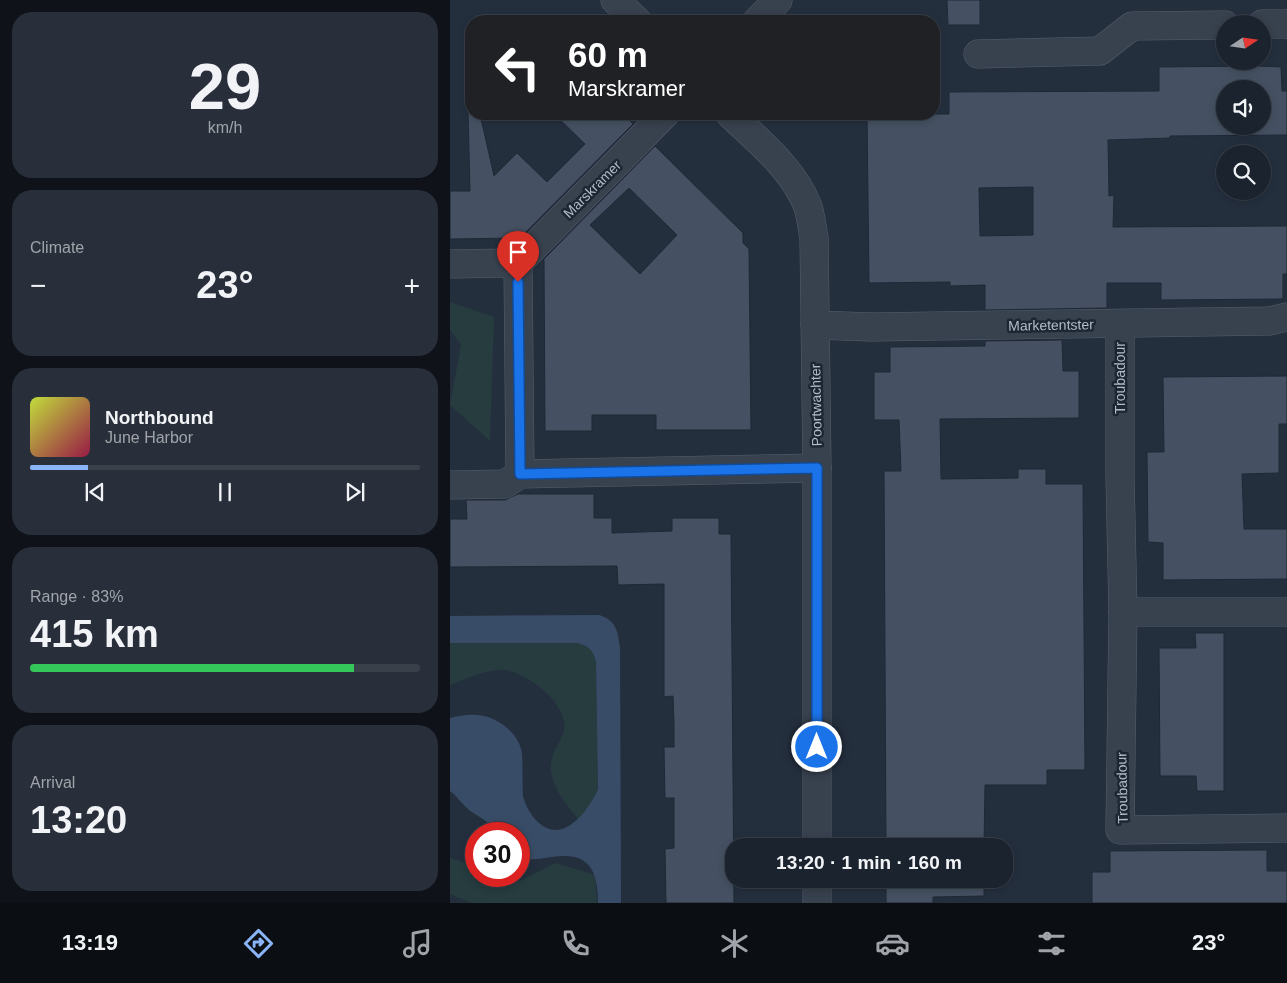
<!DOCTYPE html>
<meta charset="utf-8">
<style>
body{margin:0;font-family:Helvetica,sans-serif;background:#282f3a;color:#f1f3f6;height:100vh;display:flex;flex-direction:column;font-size:19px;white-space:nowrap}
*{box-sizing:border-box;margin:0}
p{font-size:16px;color:#a0a4aa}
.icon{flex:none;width:28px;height:28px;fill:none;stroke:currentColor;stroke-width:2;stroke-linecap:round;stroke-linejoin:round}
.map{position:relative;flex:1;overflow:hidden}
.drawer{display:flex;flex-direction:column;gap:12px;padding:12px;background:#0f1319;width:450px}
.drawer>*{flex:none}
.hud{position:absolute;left:15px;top:15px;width:475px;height:105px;border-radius:20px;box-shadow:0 2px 8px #0003,0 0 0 1px #39404a;background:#202124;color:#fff;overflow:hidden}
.needle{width:32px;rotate:77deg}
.tools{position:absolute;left:766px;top:15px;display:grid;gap:10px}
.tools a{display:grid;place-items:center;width:55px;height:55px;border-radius:50%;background:#1b232e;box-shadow:0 2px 8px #0003,0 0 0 1px #39404a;font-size:25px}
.speed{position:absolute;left:15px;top:822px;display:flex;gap:10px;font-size:25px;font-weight:700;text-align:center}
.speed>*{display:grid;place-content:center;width:65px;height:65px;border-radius:50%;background:#1b232e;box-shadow:0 2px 8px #0003,0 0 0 1px #39404a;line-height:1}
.speed .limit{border:8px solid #d22;background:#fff;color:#111}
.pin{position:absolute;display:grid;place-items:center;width:42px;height:42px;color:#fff;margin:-51px -21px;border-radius:50% 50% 50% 0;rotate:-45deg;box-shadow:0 0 5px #0007}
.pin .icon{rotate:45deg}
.me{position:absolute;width:55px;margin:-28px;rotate:0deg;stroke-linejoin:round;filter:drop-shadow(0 0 4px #0008)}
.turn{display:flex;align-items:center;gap:18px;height:105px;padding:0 20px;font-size:22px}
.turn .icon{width:65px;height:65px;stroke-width:2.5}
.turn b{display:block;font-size:35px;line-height:42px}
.big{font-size:38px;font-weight:800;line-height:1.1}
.drawer .tile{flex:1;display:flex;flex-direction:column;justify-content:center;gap:8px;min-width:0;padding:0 18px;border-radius:20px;background:#282f3a}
.drawer .dial{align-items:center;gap:0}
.dial b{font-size:65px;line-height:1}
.song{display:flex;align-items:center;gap:15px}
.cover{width:60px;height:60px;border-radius:8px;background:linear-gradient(135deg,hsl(70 70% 55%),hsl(340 70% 35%))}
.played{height:5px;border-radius:2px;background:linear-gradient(90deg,#8ab4f8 15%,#39404a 15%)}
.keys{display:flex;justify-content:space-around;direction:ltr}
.heat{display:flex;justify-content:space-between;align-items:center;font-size:28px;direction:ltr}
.charge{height:8px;border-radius:4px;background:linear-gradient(90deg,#34c759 83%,#39404a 0)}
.trip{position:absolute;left:275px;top:838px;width:288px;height:50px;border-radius:20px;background:#1b232e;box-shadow:0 2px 8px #0003,0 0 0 1px #39404a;font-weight:800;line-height:50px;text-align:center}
.menu{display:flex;height:80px;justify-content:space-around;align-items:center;background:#0b0e12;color:#a0a4aa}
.menu .icon{width:35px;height:35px}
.menu .on{color:#8ab4f8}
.menu b{font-size:22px;color:#f1f3f6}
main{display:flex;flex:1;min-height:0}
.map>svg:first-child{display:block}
.green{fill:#263c3f}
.water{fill:#394c67}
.building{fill:#455162;stroke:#1f2835;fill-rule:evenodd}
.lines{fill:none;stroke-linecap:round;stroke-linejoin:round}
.street-casing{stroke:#565f6c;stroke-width:29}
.street{stroke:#38414e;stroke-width:28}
.route-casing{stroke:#114b97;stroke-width:12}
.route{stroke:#1a73e8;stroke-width:9}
.labels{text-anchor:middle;stroke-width:5;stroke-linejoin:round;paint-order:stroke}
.street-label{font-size:14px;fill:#b4bcc9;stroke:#1d2633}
</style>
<main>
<section class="drawer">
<div class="tile dial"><b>29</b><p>km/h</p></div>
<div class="tile"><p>Climate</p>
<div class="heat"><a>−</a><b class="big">23°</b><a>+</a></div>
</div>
<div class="tile">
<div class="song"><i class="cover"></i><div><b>Northbound</b><p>June Harbor</p></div></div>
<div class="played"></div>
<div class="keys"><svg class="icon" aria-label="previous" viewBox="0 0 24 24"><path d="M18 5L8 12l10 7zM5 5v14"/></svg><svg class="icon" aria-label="pause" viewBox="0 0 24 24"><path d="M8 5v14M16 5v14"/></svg><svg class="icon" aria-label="next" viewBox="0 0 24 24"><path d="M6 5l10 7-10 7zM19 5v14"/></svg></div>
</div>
<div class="tile"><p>Range · 83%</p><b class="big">415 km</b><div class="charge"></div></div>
<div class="tile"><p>Arrival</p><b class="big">13:20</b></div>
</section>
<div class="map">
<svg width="837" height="903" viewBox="0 0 837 903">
<rect width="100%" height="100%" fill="#242f3e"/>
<g class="green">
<polygon points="0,302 44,317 40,441 0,405 11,345 0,330"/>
<path d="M 0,643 L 127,643 C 139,646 143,650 146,662 L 148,789 L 138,808 L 128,819 C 116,803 103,790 101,770 C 99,755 111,743 114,730 C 119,703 72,667 47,670 C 31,672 15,679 0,685 Z"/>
<polygon points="0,858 14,862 26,868 26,876 43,876 61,885 106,863 145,875 147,903 21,903 0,894"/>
</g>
<path class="water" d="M 149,615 C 166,620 168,631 170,648 L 171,903 L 148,903 C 148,877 143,854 111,856 C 96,857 84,862 69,857 L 69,834 L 44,834 C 41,820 27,817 18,809 C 11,803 7,796 0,791 L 0,718 C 9,716 18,714 27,715 C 47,716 69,733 72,753 C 73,767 72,782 73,796 C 77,813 94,837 115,828 C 130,821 141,804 148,789 L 146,662 C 143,650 139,646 127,643 L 0,643 L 0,616 Z"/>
<g class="building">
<polygon points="497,0 530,0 530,25 498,25"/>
<path d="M 808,66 L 831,67 L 832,91 L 837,91 L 837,135 L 720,136 L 720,138 L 658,140 L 659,196 L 664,195 L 663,227 L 837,226 L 837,274 L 833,274 L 833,299 L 711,300 L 711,283 L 657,283 L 657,308 L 535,310 L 535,285 L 500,286 L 500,282 L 419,283 L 417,114 L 499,114 L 499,92 L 709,91 L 709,67 ZM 775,89 L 812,89 L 812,126 L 775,126 ZM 583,187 L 583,235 L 530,236 L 529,188 Z"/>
<polygon points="21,111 21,114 30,114 44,176 67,153 97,182 135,144 104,114 173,114 183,124 70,238 0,239 0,191 20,191 18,112"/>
<path d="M 205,146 L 293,233 L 293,243 L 299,249 L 301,430 L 206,430 L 206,415 L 142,415 L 142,431 L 95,431 L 94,259 ZM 179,188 L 227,235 L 190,274 L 140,225 Z"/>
<polygon points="612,340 613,371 629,371 629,418 490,419 491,479 568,478 568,469 596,469 596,484 633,484 635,770 597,770 597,785 535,785 534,846 436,846 434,471 451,471 449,420 424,420 424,372 440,372 440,347 535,346 535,341"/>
<polygon points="837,376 837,424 829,424 829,473 792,474 794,529 837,529 837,579 713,580 713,543 698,542 697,452 714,452 713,377"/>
<polygon points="68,494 144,494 144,518 162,518 162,533 222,531 222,518 269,518 269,534 281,534 284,903 216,903 215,849 224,848 224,798 215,798 214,747 224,747 224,722 223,696 214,697 214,584 168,585 167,566 0,567 0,519 17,519 16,500 55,500"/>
<polygon points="745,633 774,633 774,791 747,791 746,776 710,776 709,648 746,648"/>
<polygon points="817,850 817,871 837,871 837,903 642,903 642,872 660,872 660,851"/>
<polygon points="436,879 534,879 534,896 483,897 483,903 436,903"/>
</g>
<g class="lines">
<g class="street-casing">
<g id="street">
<polyline points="165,0 187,21"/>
<polyline points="307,21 328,0"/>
<polyline points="812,24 837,24"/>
<polyline points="528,54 650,51 682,26 775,25"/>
<path d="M 280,114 C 308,141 344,169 358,207 C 361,217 362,227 364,238 L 367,468 L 367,846"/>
<polyline points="68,263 70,474"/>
<polyline points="0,264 68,263 215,114"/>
<polyline points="670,324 670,476 673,612 670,830 837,828"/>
<polyline points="365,325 422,327 819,321 837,317"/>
<polyline points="0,485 55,484 70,474 367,468"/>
<polyline points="673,612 837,612"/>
<polyline points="367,879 367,903"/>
</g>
</g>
<use href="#street" class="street"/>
</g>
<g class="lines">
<g class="route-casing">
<polyline id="route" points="68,282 70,474 367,468 367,747"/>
</g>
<use href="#route" class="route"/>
</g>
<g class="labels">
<g class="street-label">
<text transform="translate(142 189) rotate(-45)" y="5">Marskramer</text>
<text transform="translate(601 325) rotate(-1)" y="5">Marketentster</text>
<text transform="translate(670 378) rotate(-90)" y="5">Troubadour</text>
<text transform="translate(366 405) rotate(-91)" y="5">Poortwachter</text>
<text transform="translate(672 788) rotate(-91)" y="5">Troubadour</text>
</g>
</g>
</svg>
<div class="tools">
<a><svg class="needle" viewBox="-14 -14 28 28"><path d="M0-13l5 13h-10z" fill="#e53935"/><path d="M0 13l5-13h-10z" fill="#a0a4aa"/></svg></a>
<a><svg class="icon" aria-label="sound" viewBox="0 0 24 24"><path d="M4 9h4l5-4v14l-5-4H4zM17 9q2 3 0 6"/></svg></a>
<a><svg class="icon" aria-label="search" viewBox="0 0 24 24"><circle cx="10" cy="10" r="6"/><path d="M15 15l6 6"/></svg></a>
</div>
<div class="speed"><div class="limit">30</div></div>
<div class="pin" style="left:68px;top:282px;background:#d93025"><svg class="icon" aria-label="arrive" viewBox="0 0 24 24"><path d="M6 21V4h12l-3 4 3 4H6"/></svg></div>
<svg class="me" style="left:367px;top:747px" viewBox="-20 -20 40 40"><circle r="17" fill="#1a73e8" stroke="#fff" stroke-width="3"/><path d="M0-11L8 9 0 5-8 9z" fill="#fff"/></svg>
<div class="trip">13:20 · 1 min · 160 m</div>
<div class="hud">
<div class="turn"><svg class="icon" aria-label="left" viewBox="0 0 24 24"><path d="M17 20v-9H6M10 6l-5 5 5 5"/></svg><div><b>60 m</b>Marskramer</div></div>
</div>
</div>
</main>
<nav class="menu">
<b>13:19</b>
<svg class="icon on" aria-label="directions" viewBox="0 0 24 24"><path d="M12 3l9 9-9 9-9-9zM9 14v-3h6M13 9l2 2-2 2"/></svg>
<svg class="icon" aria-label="music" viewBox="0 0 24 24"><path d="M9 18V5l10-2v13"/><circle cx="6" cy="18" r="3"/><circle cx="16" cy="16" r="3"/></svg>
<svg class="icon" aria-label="phone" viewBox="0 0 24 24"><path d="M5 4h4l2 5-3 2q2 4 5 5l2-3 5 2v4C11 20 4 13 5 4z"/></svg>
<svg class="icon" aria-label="climate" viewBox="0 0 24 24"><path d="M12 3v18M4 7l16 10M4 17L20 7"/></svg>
<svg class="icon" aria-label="car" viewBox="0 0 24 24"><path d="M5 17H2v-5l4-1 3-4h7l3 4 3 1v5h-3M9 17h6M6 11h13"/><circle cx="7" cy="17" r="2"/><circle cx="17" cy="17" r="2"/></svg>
<svg class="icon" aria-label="filters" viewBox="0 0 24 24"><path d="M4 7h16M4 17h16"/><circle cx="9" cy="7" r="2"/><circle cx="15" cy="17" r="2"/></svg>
<b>23°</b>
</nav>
